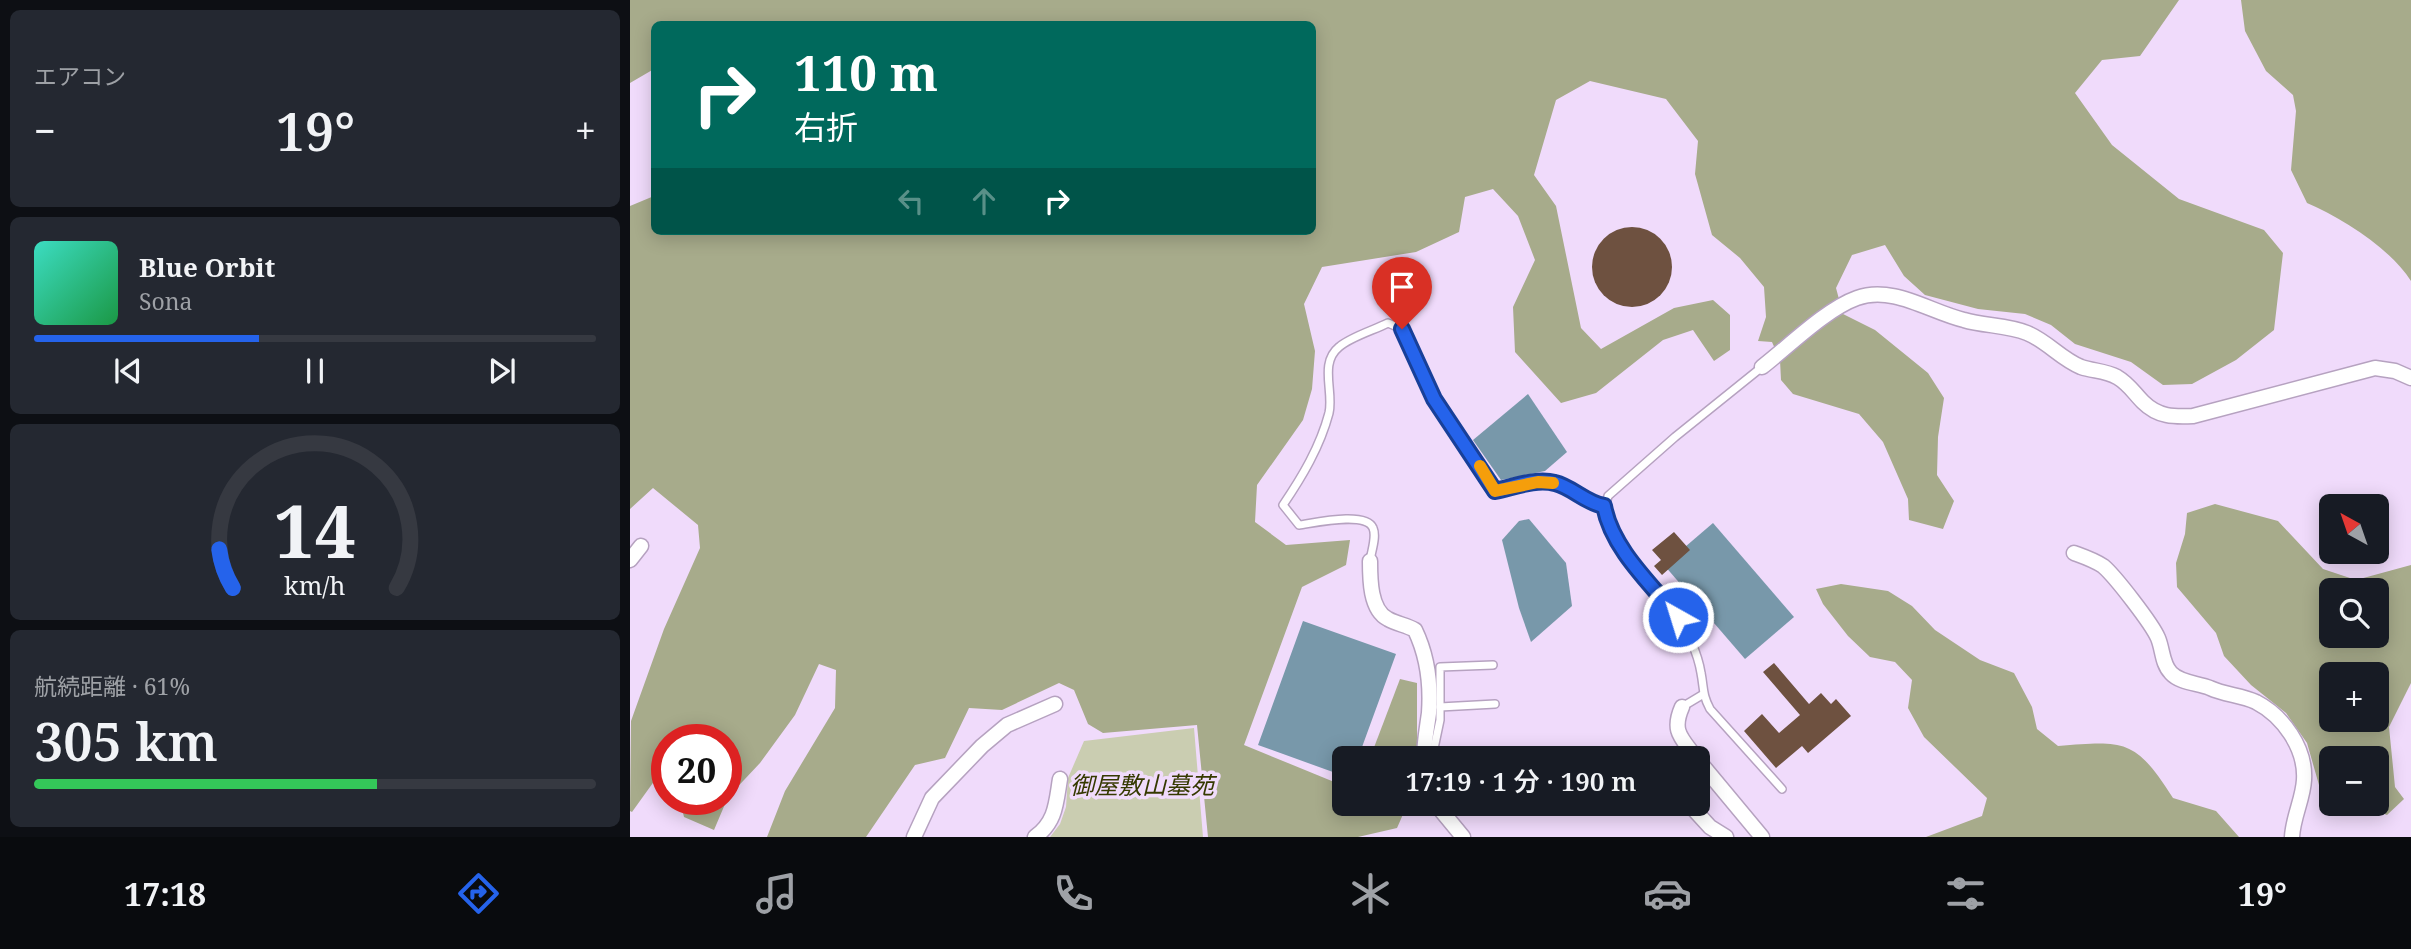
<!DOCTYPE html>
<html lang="ja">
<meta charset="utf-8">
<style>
body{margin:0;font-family:"Noto Serif","Noto Sans JP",serif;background:#242831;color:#f1f3f6;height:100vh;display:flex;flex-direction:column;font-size:26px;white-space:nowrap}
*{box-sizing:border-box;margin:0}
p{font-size:23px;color:#9ea1a6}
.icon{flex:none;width:38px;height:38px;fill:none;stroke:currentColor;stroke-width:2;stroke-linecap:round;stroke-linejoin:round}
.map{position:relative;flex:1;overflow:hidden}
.details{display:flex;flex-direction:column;gap:10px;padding:10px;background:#0d0f14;width:630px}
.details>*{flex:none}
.banner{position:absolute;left:21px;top:21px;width:665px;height:214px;border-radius:10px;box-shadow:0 4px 18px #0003;background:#00695c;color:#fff;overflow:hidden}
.needle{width:46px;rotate:320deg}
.tools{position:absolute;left:1689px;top:494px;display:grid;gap:14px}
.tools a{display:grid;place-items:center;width:70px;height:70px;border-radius:10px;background:#171b24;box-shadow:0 4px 18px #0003;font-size:35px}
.speed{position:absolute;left:21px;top:724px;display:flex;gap:14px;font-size:35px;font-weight:700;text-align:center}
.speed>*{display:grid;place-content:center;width:91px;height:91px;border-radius:50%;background:#171b24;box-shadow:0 4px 18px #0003;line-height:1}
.speed .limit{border:10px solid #d22;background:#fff;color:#111}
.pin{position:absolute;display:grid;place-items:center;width:60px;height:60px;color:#fff;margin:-72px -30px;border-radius:50% 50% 50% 0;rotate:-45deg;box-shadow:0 0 7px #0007}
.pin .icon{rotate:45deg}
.me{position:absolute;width:77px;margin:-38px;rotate:321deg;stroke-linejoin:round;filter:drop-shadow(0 0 5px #0008)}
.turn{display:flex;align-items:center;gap:24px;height:147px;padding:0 28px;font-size:32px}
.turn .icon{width:91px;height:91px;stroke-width:2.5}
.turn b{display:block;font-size:49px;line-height:60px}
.lanes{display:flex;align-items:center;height:66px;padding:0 28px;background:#0003;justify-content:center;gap:35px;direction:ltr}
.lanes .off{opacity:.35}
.big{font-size:52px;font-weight:600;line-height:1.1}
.details .tile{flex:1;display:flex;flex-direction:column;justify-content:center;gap:10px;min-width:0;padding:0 24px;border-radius:10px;background:#242831}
.details .dial{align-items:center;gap:0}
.dial svg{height:182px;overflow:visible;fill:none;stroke:#363941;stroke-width:7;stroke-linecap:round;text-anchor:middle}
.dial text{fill:#f1f3f6;stroke:none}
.song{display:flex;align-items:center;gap:21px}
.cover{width:84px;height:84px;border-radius:10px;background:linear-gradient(135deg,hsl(170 70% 55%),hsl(140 70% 35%))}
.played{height:7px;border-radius:4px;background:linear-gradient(90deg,#2563eb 40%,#363941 40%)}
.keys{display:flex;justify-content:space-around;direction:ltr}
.heat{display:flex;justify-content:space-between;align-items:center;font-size:38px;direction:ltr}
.charge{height:10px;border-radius:5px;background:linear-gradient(90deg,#34c759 61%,#363941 0)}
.trip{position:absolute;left:702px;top:746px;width:378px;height:70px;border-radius:10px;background:#171b24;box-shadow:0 4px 18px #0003;font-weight:600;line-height:70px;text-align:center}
.dock{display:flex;height:112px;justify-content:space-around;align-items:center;background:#090b0e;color:#9ea1a6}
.dock .icon{width:49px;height:49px}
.dock .on{color:#2563eb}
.dock b{font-size:32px;color:#f1f3f6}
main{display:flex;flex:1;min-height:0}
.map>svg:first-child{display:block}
.green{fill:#cacdb1}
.forest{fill:#a7ab8b;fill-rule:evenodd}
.water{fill:#7898aa}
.building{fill:#6e5140}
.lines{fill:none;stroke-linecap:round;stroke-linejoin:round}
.lane-casing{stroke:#b6a2c0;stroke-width:10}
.street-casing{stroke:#b6a2c0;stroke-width:17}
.lane{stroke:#fff;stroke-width:7}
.street{stroke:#fff;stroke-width:14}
.route-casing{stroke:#184099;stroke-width:18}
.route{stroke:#2563eb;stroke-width:12}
.slow{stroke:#f59e0b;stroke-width:12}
.labels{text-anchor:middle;stroke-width:7;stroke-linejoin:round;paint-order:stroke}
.park-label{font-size:24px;font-style:italic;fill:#353900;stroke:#f0dbfb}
</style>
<main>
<section class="details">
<div class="tile"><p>エアコン</p>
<div class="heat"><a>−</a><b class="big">19°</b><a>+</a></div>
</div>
<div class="tile">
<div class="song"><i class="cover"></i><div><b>Blue Orbit</b><p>Sona</p></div></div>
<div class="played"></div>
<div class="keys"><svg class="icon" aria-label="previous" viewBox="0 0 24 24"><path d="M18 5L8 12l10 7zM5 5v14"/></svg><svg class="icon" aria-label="pause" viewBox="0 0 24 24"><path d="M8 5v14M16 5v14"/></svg><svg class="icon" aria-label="next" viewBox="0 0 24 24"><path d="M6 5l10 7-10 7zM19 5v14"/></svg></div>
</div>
<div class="tile dial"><svg viewBox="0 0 100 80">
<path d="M14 69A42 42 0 1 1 86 69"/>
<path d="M14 69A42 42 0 0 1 8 52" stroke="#2563eb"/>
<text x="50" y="56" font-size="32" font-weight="700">14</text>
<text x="50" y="72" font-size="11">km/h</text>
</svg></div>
<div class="tile"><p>航続距離 · 61%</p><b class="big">305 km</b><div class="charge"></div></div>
</section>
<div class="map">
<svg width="1781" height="837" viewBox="0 0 1781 837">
<rect width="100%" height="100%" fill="#f0dbfb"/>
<polygon class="green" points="564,728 573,837 420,837 430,824 436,807 438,778 454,741"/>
<g class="forest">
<polygon points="0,0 1549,0 1510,56 1472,60 1445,93 1482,145 1549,199 1634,230 1653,253 1644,330 1606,360 1562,384 1533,385 1501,362 1445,344 1421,325 1395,314 1348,309 1295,295 1274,276 1255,245 1222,255 1206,288 1213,314 1245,330 1298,373 1314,398 1308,437 1307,475 1324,501 1313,529 1279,520 1278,499 1253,442 1229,414 1163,394 1151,380 1150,360 1142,342 1128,341 1136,317 1134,287 1110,258 1082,235 1065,174 1068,141 1036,99 960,81 926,100 904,175 926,206 951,328 971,349 1044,308 1083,300 1100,315 1100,350 1084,361 1063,330 1033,340 966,393 931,403 885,352 883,307 905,260 888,216 863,189 835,197 829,232 786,252 692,267 674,304 685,351 682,389 673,420 627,485 625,522 656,545 720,540 716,565 672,587 614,745 714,786 714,803 778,803 767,828 728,837 578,837 567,725 473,733 458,724 444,690 429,683 372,710 339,708 315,758 285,765 236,837 137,837 155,791 205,708 206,670 189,664 165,715 130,763 98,797 84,830 54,817 50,800 96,800 96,740 37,740 37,786 25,780 2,812 0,811 1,721 34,629 70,548 68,525 23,488 0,509 0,206 24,196 24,231 682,231 682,24 24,24 24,69 0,83"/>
<path d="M 1611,0 L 1781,0 L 1781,281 C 1760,248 1712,218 1677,203 L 1661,170 L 1666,111 L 1663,95 L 1636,71 L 1615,31 Z"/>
<path d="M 1585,504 L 1648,521 L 1693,569 L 1726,580 L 1781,565 L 1781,683 L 1759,727 L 1765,787 L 1774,799 L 1757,815 L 1733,805 L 1715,813 L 1704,803 L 1746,803 L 1746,758 L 1701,758 L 1701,801 L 1691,792 L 1677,743 L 1656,713 L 1621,685 L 1594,656 L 1586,633 L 1547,587 L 1546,563 L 1555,534 L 1557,513 ZM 1701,590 L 1746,590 L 1746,635 L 1701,635 ZM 1701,674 L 1746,674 L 1746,719 L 1701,719 Z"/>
<path d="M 1211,584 L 1258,591 L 1282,606 L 1305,630 L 1350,660 L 1384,673 L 1402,707 L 1407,729 L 1428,746 C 1494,741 1505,738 1543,798 L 1586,811 L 1609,837 L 1296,837 L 1352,816 L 1357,798 L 1294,737 L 1278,708 L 1282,680 L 1265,662 L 1240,657 L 1218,636 L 1193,604 L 1186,589 Z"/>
<polygon points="770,679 787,683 787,758 740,758"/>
</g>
<g class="water">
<polygon points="898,394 937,452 915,471 871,480 843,440"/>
<polygon points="899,519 936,563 942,606 901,642 889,608 872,540 889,521"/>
<polygon points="1083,523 1164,617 1115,659 1034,565"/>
<polygon points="673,621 766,654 728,758 714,758 714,776 628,745"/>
</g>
<g class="building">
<circle cx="1002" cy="267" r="40"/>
<polygon points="1044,532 1060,550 1032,575 1024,566 1031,560 1022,550"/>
<polygon points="1144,663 1179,704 1191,693 1201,704 1206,699 1221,716 1178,753 1172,746 1146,768 1114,731 1132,714 1149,733 1170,715 1133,672"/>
</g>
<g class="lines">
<g class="lane-casing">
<g id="lane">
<path d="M 1132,367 L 1045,437 L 978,496 C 966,534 1024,585 1045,614 C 1057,629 1068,654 1071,673 C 1074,688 1072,694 1080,709 L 1152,789"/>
<path d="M 740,561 C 741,552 747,537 743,528 C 736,511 684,523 669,525 L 653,505 C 672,477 690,447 699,413 C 704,392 689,363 709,347 C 720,337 744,330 758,323 L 772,329 L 804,399 L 865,491 C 884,487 906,478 925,483 C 942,487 956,502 974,507"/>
<polyline points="810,707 865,704"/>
<polyline points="1052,707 1072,695"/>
<polyline points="802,758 810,720 810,667 863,665"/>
</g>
</g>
<g class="street-casing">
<g id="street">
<path d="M 1132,367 C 1158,347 1196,309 1227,298 C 1263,285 1300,312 1334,320 C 1354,326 1378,325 1397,333 C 1417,341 1431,359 1451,367 C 1463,371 1476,371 1487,377 C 1499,384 1504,393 1513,402 C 1528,417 1544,417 1563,416 L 1745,368 L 1765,371 L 1781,378"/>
<path d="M 1444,553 C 1455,557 1464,560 1473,566 C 1485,576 1522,624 1528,638 C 1533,650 1532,664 1541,673 C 1550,683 1568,683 1580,688 C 1595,695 1611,695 1626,702 C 1653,716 1676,748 1674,780 C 1673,799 1663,817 1662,837"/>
<polyline points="0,560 11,546"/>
<path d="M 740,561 C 740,579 740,610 758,619 C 767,624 776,625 785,630 C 797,655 801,685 799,713 C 797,728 794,743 794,758"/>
<path d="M 1052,707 C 1041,732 1052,738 1066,758"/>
<polyline points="1068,760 1132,837"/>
<polyline points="805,803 833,837"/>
<polyline points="1058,803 1080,827 1096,837"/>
<polyline points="284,837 302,798 352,746 377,725 425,704"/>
<path d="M 405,837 C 426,822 426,803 430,779"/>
</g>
</g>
<use href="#lane" class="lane"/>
<use href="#street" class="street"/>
</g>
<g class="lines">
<g class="route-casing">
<path id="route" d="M 772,329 L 804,399 L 865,491 C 884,487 906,478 925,483 C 942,487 956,503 974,506 C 982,549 1021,584 1048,617"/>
</g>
<use href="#route" class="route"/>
<polyline class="slow" points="850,466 865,491 908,482 923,483"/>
</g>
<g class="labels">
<g class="park-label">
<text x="512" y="794">御屋敷山墓苑</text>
</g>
</g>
</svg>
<div class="tools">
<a><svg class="needle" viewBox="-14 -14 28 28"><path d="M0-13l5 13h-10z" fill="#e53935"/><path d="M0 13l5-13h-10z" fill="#9ea1a6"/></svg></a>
<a><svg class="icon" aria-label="search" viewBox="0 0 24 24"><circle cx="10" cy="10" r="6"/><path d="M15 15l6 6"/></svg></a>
<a>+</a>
<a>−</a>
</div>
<div class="speed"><div class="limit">20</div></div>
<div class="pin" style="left:772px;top:329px;background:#d93025"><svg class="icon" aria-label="arrive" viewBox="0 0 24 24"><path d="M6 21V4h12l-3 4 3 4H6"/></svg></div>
<svg class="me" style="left:1048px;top:617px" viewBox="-20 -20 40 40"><circle r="17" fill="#2563eb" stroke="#fff" stroke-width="3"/><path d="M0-11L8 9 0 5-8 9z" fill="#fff"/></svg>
<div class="trip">17:19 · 1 分 · 190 m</div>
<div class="banner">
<div class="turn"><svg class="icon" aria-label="right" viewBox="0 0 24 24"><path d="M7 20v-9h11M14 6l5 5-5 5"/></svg><div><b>110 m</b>右折</div></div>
<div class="lanes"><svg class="icon off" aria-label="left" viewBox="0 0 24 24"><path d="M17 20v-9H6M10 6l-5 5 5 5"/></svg><svg class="icon off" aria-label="ahead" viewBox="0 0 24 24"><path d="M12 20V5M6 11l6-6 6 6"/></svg><svg class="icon" aria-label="right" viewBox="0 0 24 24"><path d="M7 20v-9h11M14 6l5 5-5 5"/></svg></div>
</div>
</div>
</main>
<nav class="dock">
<b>17:18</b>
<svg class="icon on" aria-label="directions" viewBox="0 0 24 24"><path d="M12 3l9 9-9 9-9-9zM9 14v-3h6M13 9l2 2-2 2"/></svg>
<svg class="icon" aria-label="music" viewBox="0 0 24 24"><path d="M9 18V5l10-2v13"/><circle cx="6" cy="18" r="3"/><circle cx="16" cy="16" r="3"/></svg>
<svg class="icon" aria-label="phone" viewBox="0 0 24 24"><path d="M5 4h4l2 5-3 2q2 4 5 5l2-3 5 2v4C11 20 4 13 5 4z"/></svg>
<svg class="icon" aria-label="climate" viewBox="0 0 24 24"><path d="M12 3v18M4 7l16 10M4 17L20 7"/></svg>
<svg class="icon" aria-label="car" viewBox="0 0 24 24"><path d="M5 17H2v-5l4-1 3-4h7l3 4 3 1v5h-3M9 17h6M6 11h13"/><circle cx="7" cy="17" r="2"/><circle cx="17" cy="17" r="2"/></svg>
<svg class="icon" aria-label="filters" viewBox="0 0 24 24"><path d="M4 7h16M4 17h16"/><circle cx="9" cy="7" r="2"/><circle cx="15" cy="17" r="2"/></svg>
<b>19°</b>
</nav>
